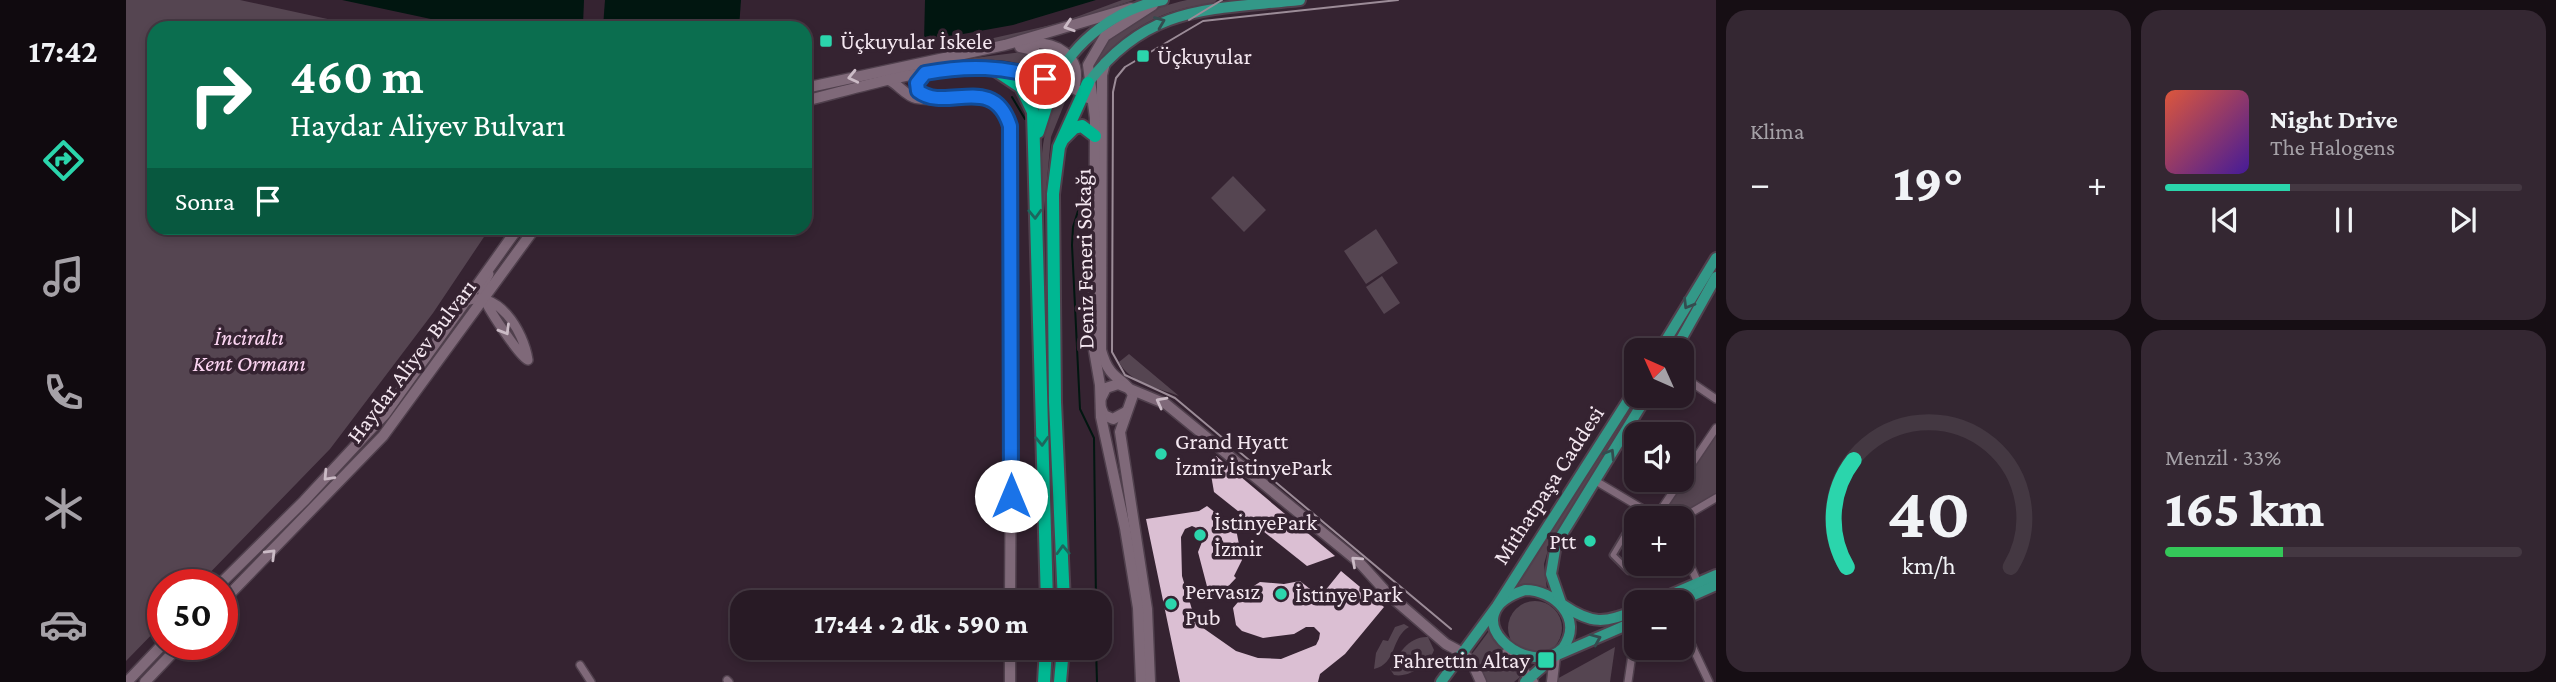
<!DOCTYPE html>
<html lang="tr">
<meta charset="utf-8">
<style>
body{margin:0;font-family:"Crimson Pro",serif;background:#342732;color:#f1f3f6;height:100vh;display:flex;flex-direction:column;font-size:26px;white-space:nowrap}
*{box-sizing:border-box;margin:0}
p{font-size:23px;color:#a5a1a7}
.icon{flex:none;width:38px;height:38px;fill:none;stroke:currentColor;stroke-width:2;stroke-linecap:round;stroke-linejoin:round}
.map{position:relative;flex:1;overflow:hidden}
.details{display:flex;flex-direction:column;gap:10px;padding:10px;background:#160e14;width:840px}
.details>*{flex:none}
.hud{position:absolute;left:21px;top:21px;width:665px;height:214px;border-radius:21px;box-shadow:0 4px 10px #0003,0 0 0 2px #443842;background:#0b6e4f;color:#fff;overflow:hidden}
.needle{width:46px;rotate:315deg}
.controls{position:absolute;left:1498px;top:338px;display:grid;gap:14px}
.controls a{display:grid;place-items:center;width:70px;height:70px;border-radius:14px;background:#281a25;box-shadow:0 4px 10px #0003,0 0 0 2px #443842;font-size:35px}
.speed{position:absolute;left:21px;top:569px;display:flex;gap:14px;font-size:35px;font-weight:700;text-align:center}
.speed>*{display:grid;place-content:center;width:91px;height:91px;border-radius:50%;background:#281a25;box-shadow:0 4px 10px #0003,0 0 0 2px #443842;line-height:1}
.speed .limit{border:10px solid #d22;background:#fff;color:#111}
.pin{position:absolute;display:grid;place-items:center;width:60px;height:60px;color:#fff;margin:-30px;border:4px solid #fff;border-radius:50%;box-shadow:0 2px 7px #0007}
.me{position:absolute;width:77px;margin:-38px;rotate:0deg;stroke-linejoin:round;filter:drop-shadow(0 0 5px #0008)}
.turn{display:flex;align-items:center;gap:24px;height:147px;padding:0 28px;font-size:32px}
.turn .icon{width:91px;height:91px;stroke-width:2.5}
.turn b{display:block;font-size:49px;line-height:60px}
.then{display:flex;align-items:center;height:66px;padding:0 28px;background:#0003;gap:14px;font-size:26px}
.big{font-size:52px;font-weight:800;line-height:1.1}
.details .card{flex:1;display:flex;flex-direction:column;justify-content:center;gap:10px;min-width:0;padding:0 24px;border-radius:21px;background:#342732}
.details .dial{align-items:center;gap:0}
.dial svg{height:182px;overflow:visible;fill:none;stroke:#443842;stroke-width:7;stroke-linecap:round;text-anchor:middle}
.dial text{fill:#f1f3f6;stroke:none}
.song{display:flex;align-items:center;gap:21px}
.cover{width:84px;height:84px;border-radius:10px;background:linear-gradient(135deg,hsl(10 70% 55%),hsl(260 70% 35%))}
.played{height:7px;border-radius:4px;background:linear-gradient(90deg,#2bd5ac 35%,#443842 35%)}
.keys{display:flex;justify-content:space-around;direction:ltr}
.heat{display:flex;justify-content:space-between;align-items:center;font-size:38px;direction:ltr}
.charge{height:10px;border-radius:5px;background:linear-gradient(90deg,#34c759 33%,#443842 0)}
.details .tiles{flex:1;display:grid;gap:10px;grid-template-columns:repeat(2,1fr)}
.trip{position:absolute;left:604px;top:590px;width:382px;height:70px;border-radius:21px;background:#281a25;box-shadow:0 4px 10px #0003,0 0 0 2px #443842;font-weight:800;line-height:70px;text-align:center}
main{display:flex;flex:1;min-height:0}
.menu{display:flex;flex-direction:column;width:126px;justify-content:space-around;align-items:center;background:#100a0f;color:#a5a1a7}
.menu .icon{width:49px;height:49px}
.menu .active{color:#2bd5ac}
.menu b{font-size:32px;color:#f1f3f6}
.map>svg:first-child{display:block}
.green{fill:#554551}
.water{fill:#011610}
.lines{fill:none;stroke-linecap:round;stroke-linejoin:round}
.stream{stroke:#011610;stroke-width:2}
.building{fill:#dbbfd3}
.pedestrian-casing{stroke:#50404d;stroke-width:9}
.minor-casing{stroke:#50404d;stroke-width:10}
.tertiary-casing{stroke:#50404d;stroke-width:12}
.secondary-casing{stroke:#50404d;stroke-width:13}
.primary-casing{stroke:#50404d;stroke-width:14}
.motorway-casing{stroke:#50404d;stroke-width:16}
.pedestrian{stroke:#7f6979;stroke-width:5}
.minor{stroke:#7f6979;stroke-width:7}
.tertiary{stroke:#7f6979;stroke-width:9}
.secondary{stroke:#7f6979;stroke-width:10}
.primary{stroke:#339888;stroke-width:10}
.motorway{stroke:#00b792;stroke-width:12}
.tram{stroke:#9c8c98;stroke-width:2}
.oneway{stroke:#344c4f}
.oneway2{stroke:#cbbbc6}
.oneway3{stroke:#1d665d}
.route-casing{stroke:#114b97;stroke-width:18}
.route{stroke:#1a73e8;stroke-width:12}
.poi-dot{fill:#2bd5ac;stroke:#352331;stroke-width:2.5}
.labels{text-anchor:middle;stroke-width:7;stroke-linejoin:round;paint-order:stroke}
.poi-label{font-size:23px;fill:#f4e7f0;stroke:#352331;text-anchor:start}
.street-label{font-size:23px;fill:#f4e7f0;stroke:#352331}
.park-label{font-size:23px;font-style:italic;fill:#fcd5f2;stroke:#352331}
</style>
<main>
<nav class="menu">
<b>17:42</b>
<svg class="icon active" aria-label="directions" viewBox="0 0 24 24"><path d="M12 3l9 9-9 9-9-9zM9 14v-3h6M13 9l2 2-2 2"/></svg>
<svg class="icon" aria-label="music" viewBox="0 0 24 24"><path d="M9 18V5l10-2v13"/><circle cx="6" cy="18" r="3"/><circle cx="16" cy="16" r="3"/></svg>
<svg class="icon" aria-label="phone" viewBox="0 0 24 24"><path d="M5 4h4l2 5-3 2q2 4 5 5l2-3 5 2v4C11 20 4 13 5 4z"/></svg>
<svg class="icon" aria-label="climate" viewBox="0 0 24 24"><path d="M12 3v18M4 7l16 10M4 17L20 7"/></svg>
<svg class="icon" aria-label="car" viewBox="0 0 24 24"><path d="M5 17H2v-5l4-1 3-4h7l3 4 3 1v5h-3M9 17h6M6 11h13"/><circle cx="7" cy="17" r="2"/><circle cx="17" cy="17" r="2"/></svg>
</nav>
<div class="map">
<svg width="1590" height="682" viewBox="0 0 1590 682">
<rect width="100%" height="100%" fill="#352331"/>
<g class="green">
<polygon points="0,0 114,0 243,28 28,28 28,228 364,228 307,313 204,449 73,584 37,584 37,623 0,661"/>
<polygon points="996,0 1008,0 904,35 855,46 850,42 934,23"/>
<path d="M 1061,0 L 1091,0 L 1087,4 C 1039,7 997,30 968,68 C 972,25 1026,8 1061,0 Z"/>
<path d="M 905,51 L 910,56 L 906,66 C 894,64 881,60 869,60 C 807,60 744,80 684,95 L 680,92 L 808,63 Z"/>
<path d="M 929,91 L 941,97 L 925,137 L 916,233 C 910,185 915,138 929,91 Z"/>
<polygon points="1107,176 1140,210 1118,232 1085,198"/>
<polygon points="1250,229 1272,263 1240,284 1218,251"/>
<polygon points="1256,276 1274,303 1258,314 1240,287"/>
<path d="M 1003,354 L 1053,396 C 1032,388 1004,383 993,362 Z"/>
<polygon points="1510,396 1513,396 1424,543 1418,564 1421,590 1389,587"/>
<polygon points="1590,428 1590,498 1556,518 1532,518"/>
<circle cx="1409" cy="628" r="27"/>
<path d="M 1278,624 L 1283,627 C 1265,637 1271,664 1248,669 L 1250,653 L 1257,640 L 1262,641 L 1269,627 Z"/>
<polygon points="1363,631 1394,677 1388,682 1360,682 1346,654"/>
<path d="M 1302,637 L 1308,650 C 1303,664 1283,678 1268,675 L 1264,669 C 1272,654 1283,636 1302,637 Z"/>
<polygon points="1489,647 1484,682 1430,682 1429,680"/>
</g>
<g class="water">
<polygon points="216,0 458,0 457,25 347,28"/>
<polygon points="479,0 615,0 613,28 477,27"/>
<polygon points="799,0 970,0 887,25 798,41"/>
</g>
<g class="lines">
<g class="stream">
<polyline points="886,97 899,119"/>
<polyline points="956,198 947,227 946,245 954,409 968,438 970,602"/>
<polyline points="970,648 971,682"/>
</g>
</g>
<g class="building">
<polygon points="1090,456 1209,556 1181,566 1088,492 1083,463"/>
<polygon points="1081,506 1110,529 1116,560 1108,576 1110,578 1093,596 1083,594 1072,552 1078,537 1075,530 1066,526 1059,529 1055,537 1056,576 1070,623 1110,651 1132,658 1155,659 1190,645 1193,639 1194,633 1188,627 1180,627 1168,634 1137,638 1116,631 1110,625 1107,608 1123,589 1134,582 1158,584 1174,581 1194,597 1215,571 1258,607 1219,654 1194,674 1192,682 1054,682 1020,519 1073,511"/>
</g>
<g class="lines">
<g class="pedestrian-casing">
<polyline id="pedestrian" points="1514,510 1487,555 1503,571 1519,564"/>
</g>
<g class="minor-casing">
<g id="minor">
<polyline points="1556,376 1590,399"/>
<polyline points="1468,480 1532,518"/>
<polyline points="1530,517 1590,428"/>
<polyline points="1556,518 1590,498"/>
<polyline points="1556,547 1572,583"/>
<polyline points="1556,625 1583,682"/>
<polyline points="454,665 465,682"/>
<polyline points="601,680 603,682"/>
<polyline points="1502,682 1510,627"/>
</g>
</g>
<g class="tertiary-casing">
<path id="tertiary" d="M 338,302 C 371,286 398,332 402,360 C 394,357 359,305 357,295 C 356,287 359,281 363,274"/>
</g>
<g class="secondary-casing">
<g id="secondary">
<path d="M 900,43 C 929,41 958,55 948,88"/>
<path d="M 979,63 L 976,75 L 975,350 C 984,383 998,376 1007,395 L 994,432 L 1021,609 L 1024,682"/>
<polyline points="891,70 908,65 913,59 908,50 894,47"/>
<polyline points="799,73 791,88 802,97"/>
<path d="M 763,80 C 772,84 780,96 790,98 C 824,105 868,76 884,126 L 886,264 L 884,602"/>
<polyline points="679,88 879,45 1005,8"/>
<path d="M 679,101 C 763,80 838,52 923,81 C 938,85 951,87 962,98"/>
<polyline points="975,398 980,388 992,384 1040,404 1234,563 1262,594 1320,644 1337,653 1346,662 1355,682"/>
<polyline points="975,408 978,415 987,419 1000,412"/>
<polyline points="94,584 178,501 259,414 392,228"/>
<polyline points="96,602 257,436 409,228"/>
<polyline points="1381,653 1407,682"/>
<polyline points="1,682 37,644"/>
<polyline points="19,682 55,644"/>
<polyline points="884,682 884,648"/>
<polyline points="1015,682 1012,608 999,528 975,417 974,385 968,350 969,118 962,65 979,36 1027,5"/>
<polyline points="1426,682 1429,656"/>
</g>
</g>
<g class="primary-casing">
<g id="primary">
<path d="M 928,82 C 950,40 990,9 1037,0"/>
<path d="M 962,83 C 1023,4 1083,10 1174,0"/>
<polyline points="1534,350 1590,258"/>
<polyline points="1549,350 1590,277"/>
<path d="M 1399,590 C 1428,590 1458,618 1437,648 C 1402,682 1323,614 1399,590 Z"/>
<polyline points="1528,602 1590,575"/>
<polyline points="1552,602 1590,585"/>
<polyline points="1435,603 1425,574 1430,544 1521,396"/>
<path d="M 1437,605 C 1465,624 1479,624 1510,610"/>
<polyline points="1315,682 1371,606 1510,388"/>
<polyline points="1399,682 1429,656 1510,621"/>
</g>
</g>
<g class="motorway-casing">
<g id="motorway">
<polyline points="865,67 895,87 907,112 921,602"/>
<polyline points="912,132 928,82"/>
<polyline points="938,138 948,128 956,126 969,136"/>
<polyline points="938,602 929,402 927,194 933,147 962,83"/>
<polyline points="918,682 920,648"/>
<polyline points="934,682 937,648"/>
</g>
</g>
<use href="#pedestrian" class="pedestrian"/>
<use href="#minor" class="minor"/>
<use href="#tertiary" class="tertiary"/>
<use href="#secondary" class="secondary"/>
<use href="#primary" class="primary"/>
<use href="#motorway" class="motorway"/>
<g class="tram">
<polyline points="1272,0 1077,21 999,67 990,78 987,92 986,352 999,375 1049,398 1325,629"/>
<polyline points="1063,20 1096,0"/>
</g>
</g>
<defs><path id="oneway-chevron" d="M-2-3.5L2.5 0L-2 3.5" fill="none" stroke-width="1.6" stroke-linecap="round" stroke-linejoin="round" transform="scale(1.75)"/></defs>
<g class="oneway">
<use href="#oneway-chevron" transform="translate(1034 22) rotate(-22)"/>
<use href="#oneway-chevron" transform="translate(1562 304) rotate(121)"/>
<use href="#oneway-chevron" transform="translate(1484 454) rotate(-58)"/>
<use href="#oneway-chevron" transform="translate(1470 639) rotate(-23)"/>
</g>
<g class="oneway2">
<use href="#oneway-chevron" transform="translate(943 26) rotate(162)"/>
<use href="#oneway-chevron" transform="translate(727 77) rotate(167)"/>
<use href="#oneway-chevron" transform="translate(379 330) rotate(59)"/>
<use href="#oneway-chevron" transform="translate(1035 402) rotate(-152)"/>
<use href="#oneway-chevron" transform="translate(202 476) rotate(133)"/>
<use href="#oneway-chevron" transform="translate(145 554) rotate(-45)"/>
<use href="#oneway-chevron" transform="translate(1230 561) rotate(-138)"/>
</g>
<g class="oneway3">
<use href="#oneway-chevron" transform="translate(909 214) rotate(88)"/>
<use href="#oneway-chevron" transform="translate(916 441) rotate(88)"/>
<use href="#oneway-chevron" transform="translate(937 550) rotate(-92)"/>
</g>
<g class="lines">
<g class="route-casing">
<path id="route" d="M 885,496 L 884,126 C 867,72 820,113 792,91 L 791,83 L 799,73 C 842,65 877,66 919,79"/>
</g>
<use href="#route" class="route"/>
</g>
<g class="poi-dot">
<rect x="693" y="34" width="14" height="14" rx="3.5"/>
<rect x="1010" y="49" width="14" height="14" rx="3.5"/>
<circle cx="1035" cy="454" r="7"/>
<circle cx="1074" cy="535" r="7"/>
<circle cx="1464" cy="541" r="7"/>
<circle cx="1155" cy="594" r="7"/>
<circle cx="1045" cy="604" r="7"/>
<rect x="1411" y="651" width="18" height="18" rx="3.5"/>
</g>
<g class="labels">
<g class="poi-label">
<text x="714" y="49">Üçkuyular İskele</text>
<text x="1031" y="64">Üçkuyular</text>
<text x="1049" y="449">Grand Hyatt<tspan x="1049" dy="26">İzmir İstinyePark</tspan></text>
<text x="1088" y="530">İstinyePark<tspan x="1088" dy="26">İzmir</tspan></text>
<text x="1450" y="549" text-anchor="end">Ptt</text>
<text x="1059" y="599">Pervasız<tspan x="1059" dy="26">Pub</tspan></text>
<text x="1169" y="602">İstinye Park</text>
<text x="1404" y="668" text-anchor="end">Fahrettin Altay</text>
</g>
<g class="street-label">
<text transform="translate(958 259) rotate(-91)" y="8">Deniz Feneri Sokağı</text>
<text transform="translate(285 361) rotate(-53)" y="8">Haydar Aliyev Bulvarı</text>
<text transform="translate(1422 485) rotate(-57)" y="8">Mithatpaşa Caddesi</text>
</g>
<g class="park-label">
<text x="123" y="345">İnciraltı<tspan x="123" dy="26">Kent Ormanı</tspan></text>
</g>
</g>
</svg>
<div class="controls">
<a><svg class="needle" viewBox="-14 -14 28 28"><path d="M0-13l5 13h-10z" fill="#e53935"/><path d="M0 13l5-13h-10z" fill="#a5a1a7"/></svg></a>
<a><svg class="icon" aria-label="sound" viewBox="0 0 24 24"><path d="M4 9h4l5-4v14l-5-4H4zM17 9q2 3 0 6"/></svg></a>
<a>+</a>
<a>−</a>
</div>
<div class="speed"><div class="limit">50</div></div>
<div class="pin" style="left:919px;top:79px;background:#d93025"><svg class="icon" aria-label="arrive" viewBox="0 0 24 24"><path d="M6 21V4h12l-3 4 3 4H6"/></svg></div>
<svg class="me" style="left:885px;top:496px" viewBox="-20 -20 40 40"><circle r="19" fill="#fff"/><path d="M0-13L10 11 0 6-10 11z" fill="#1a73e8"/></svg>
<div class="trip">17:44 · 2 dk · 590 m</div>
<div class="hud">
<div class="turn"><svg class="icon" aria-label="right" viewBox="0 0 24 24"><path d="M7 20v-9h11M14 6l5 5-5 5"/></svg><div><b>460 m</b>Haydar Aliyev Bulvarı</div></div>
<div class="then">Sonra<svg class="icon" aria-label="arrive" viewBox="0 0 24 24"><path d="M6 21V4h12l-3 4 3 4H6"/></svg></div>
</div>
</div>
<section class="details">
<div class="tiles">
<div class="card"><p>Klima</p>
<div class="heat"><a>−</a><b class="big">19°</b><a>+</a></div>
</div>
<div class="card">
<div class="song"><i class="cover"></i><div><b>Night Drive</b><p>The Halogens</p></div></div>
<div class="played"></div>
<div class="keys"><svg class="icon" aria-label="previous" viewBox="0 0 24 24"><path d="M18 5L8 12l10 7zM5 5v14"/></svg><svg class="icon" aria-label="pause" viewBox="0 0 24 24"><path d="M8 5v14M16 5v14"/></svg><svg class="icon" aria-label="next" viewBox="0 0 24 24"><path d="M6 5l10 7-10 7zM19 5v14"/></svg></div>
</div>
<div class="card dial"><svg viewBox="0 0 100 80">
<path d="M14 69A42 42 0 1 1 86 69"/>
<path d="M14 69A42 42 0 0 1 17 22" stroke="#2bd5ac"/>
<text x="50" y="56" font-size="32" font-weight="700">40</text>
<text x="50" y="72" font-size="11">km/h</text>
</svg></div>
<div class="card"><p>Menzil · 33%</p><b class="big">165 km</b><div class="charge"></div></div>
</div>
</section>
</main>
